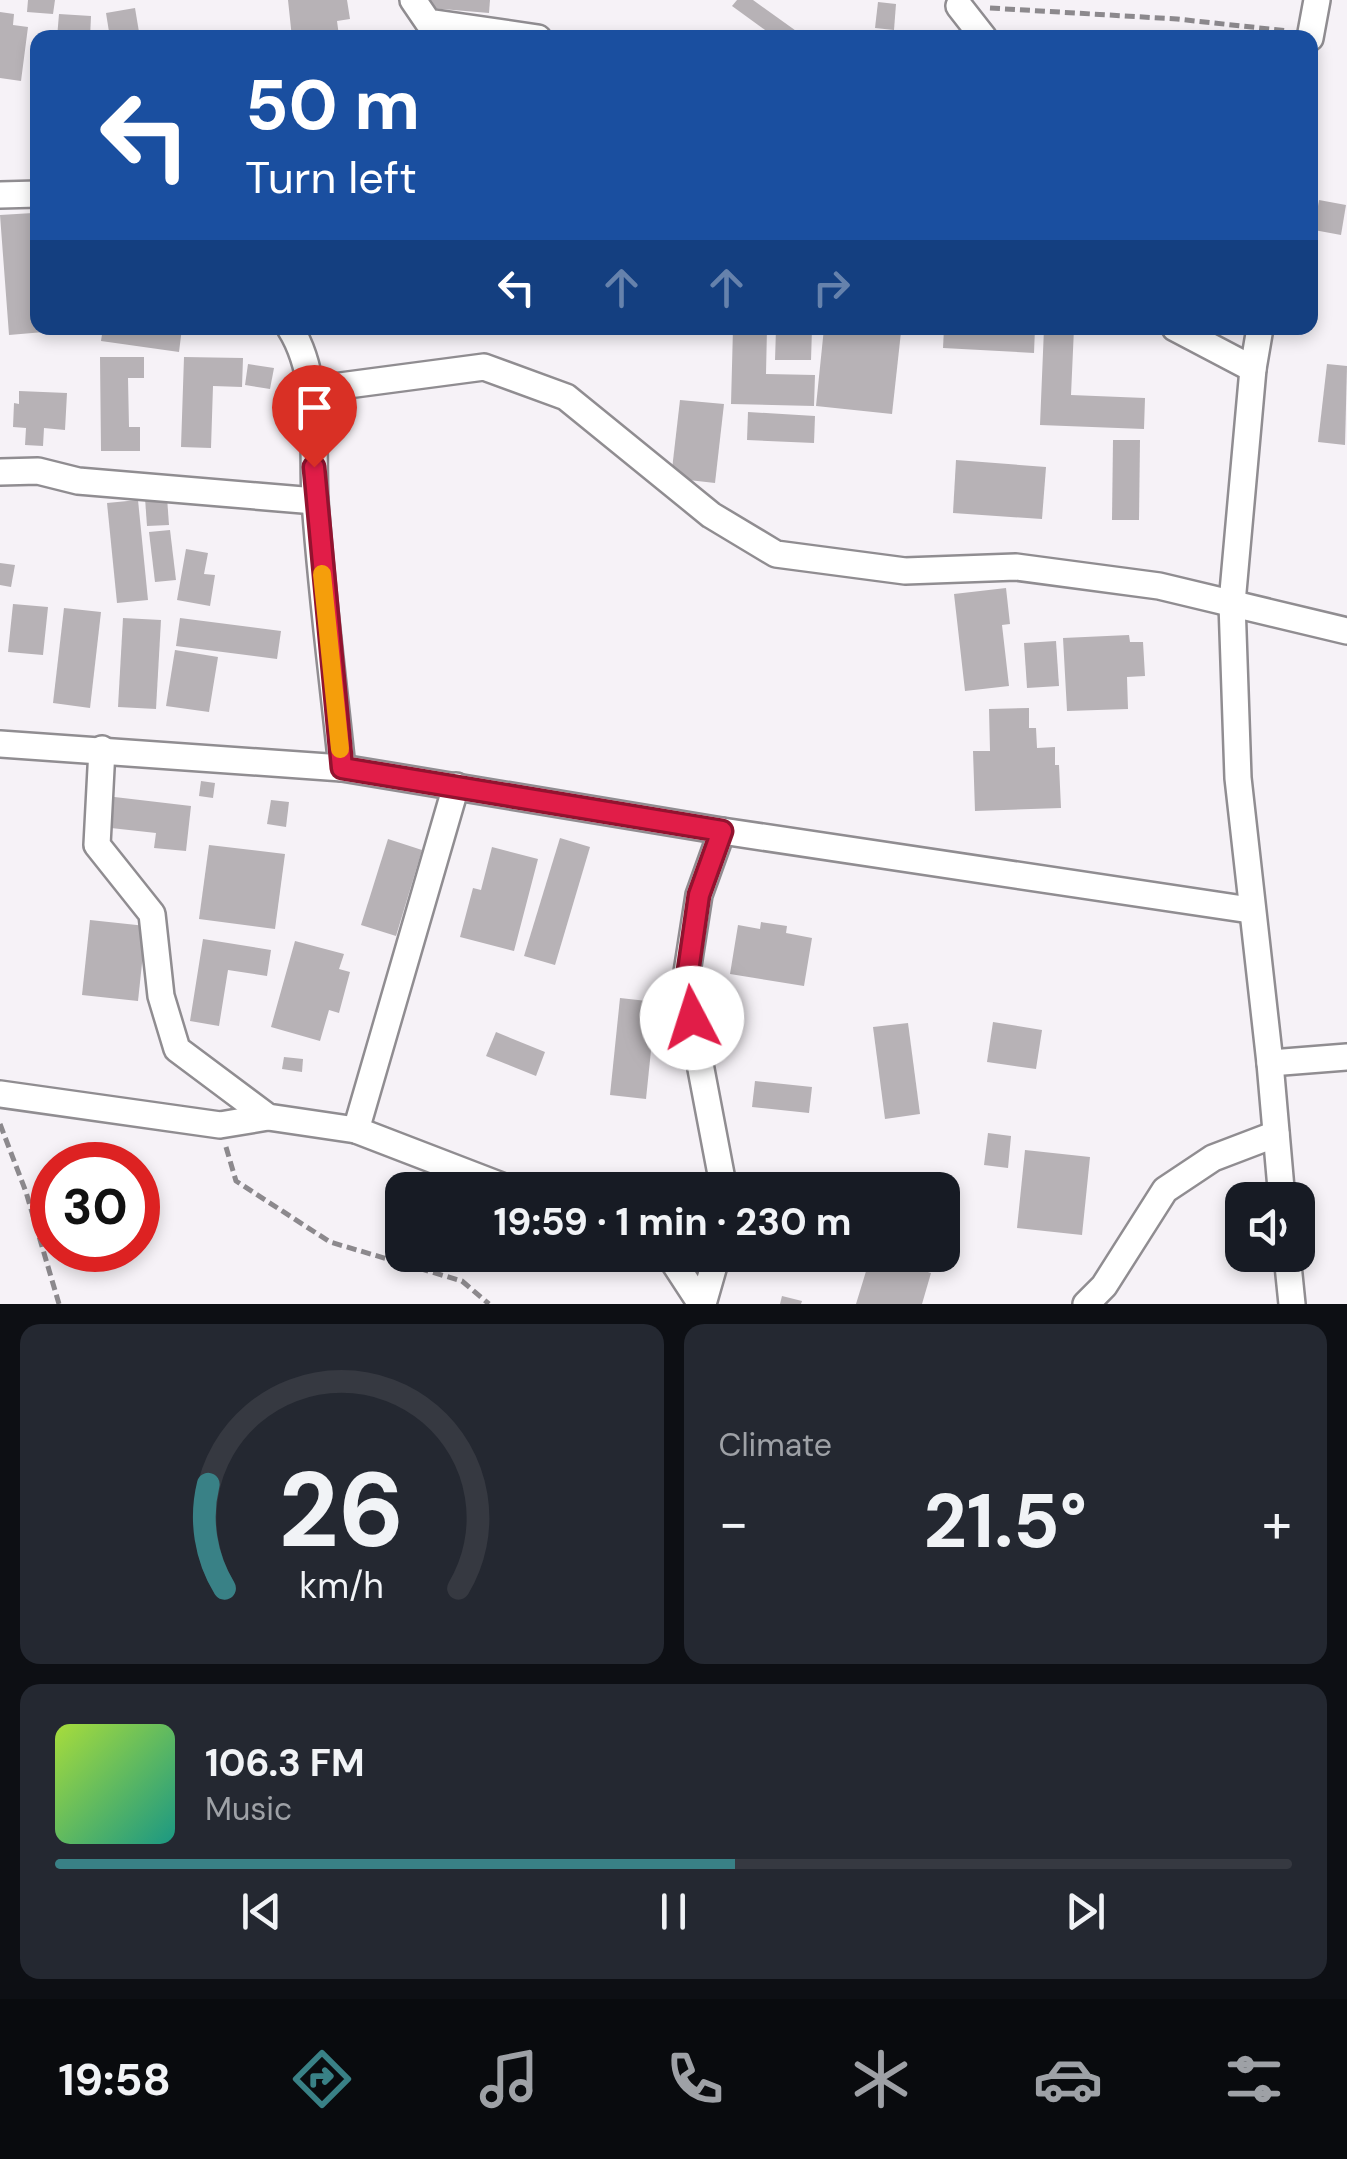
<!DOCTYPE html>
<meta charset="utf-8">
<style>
body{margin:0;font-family:"DM Sans",sans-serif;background:#242831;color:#f1f3f6;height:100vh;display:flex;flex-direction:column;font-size:38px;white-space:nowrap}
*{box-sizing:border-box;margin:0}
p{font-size:32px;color:#9ea1a6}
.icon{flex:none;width:55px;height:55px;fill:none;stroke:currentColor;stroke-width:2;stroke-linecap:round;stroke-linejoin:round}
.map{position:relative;height:1304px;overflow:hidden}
.side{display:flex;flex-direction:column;gap:20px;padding:20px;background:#0d0f14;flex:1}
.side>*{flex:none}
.guide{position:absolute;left:30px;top:30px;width:1288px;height:305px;border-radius:20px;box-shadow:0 5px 15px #0003;background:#1a4fa0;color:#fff;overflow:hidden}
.fabs{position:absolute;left:1225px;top:1182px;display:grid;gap:20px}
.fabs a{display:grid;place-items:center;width:90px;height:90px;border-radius:20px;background:#171b24;box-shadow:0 5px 15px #0003;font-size:50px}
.speed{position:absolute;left:30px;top:1142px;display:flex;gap:20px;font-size:50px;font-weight:700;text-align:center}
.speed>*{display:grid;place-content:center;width:130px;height:130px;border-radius:50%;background:#171b24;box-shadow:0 5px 15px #0003;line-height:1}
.speed .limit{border:15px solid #d22;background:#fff;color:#111}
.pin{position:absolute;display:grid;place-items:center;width:85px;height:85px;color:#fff;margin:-102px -42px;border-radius:50% 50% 50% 0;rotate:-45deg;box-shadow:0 0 10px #0007}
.pin .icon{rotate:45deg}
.me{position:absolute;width:110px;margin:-55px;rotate:355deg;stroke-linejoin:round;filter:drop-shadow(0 0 8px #0008)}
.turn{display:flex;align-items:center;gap:35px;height:210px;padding:0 50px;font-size:45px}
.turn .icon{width:130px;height:130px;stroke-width:2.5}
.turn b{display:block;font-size:70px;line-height:85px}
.lanes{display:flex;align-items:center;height:95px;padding:0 50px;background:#0003;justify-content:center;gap:50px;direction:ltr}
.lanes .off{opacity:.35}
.big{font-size:75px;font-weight:700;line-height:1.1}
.side .widget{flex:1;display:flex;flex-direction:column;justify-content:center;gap:15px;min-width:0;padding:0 35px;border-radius:20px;background:#242831}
.side .dial{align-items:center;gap:0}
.dial svg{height:260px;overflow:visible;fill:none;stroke:#363941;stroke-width:7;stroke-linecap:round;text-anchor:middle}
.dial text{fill:#f1f3f6;stroke:none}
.song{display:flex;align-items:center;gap:30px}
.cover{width:120px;height:120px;border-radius:15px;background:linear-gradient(135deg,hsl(80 70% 55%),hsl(170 70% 35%))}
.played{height:10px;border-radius:5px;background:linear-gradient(90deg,#398186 55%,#363941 55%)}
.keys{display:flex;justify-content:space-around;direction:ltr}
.heat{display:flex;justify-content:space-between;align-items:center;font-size:55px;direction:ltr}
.side .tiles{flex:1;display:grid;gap:20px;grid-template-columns:1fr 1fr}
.widget:last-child{grid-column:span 2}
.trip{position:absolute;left:385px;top:1172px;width:575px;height:100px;border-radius:20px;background:#171b24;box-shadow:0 5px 15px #0003;font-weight:700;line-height:100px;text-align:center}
.tabs{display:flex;height:160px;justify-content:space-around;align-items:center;background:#090b0e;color:#9ea1a6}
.tabs .icon{width:70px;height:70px}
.tabs .on{color:#398186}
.tabs b{font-size:45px;color:#f1f3f6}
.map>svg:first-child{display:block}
.building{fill:#b7b2b6}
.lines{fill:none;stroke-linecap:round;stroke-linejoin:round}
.minor-casing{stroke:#908d91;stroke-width:30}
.path{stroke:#8c898d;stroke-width:5;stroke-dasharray:10 5;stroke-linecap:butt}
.minor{stroke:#fff;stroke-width:25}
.route-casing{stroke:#92132f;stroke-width:25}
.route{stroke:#e11d48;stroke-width:18}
.slow{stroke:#f59e0b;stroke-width:18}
</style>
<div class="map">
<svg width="1347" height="1304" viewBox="0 0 1347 1304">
<rect width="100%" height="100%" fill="#f6f2f7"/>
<g class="building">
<polygon points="28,0 55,0 53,14 27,12"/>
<polygon points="288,0 347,0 350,19 337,21 339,36 292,38"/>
<polygon points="430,0 490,0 489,13 430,8"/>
<polygon points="737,0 753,0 806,38 776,38 732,6"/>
<polygon points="878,2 896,4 894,30 875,28"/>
<polygon points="135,8 140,38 110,38 106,13"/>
<polygon points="0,12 14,14 13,25 28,27 21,81 0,78"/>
<polygon points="59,14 91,16 90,38 57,38"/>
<polygon points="1319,200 1346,205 1341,235 1314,230"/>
<polygon points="33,213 38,328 43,328 44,332 9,335 0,215"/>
<polygon points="103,328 182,328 179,352 101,341"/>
<polygon points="733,328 767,328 766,374 815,375 814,406 731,404"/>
<polygon points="776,328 812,328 811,360 775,360"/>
<polygon points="824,328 901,332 892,414 816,406"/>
<polygon points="944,328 1035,328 1034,353 943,348"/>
<polygon points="1044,328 1074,328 1071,395 1145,398 1144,429 1040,425"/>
<polygon points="100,357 144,357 144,378 128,378 129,427 140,427 140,451 101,451"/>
<polygon points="184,357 243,358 242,387 213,386 211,448 181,447"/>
<polygon points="248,364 274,368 270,389 245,385"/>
<polygon points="1327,364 1347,366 1345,445 1318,442"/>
<polygon points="19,391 67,393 65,430 44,428 43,446 25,445 26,428 13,427 14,403 19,404"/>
<polygon points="680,400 724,404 715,483 671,478"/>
<polygon points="748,412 815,416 814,443 747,440"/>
<polygon points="1113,440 1140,440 1139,520 1112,520"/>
<polygon points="956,460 1046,467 1042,519 953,513"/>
<polygon points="167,497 169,525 147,526 145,498"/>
<polygon points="138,500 148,600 117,603 107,503"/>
<polygon points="170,530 176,580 155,582 149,532"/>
<polygon points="186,549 208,553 204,574 215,575 210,606 177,600"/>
<polygon points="0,563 15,565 11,587 0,585"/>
<polygon points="1006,588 1010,624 1002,625 1009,686 965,691 954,594"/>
<polygon points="13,604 48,607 43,655 8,652"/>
<polygon points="64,608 101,612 90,708 53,703"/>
<polygon points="123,618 161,620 156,709 118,707"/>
<polygon points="180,618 281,631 277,659 176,646"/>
<polygon points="1129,635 1130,642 1143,642 1145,676 1127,677 1128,709 1067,711 1063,638"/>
<polygon points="1056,641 1059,686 1027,688 1024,643"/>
<polygon points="175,650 218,657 209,712 166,706"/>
<polygon points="1029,708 1029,728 1036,728 1037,748 1055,747 1055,765 1059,765 1061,808 975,811 973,751 990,751 989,709"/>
<polygon points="201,781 215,783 213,798 199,796"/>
<polygon points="106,796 191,806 186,851 154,848 156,833 102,827"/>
<polygon points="271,800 289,802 286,827 267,824"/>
<polygon points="560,838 590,847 555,965 524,956"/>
<polygon points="388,839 422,850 396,936 361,925"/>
<polygon points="209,845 285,854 275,929 199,919"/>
<polygon points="492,847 538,859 514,951 460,937 473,888 481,890"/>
<polygon points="90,920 146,926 138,1001 82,995"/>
<polygon points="761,922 787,926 786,933 812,938 804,986 730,974 738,925 760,929"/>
<polygon points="203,939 271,950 267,976 228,970 219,1026 190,1021"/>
<polygon points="295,941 344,954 339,969 350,972 339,1013 329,1010 320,1041 271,1027"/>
<polygon points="620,998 656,1002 646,1099 610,1095"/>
<polygon points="993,1022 1042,1030 1036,1069 987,1062"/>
<polygon points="908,1023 920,1114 885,1119 873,1027"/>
<polygon points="496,1032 545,1052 536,1076 486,1056"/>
<polygon points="284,1057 303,1059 302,1072 282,1069"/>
<polygon points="755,1081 812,1087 809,1113 752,1107"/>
<polygon points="988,1133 1011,1136 1008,1168 984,1165"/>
<polygon points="1025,1150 1090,1157 1082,1235 1017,1228"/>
<polygon points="871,1255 908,1255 905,1265 931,1273 922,1304 856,1304"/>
<polygon points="782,1296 802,1301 801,1304 780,1304"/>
</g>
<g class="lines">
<g class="minor-casing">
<g id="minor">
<polyline points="413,0 428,22 538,38"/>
<polyline points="959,6 984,38"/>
<polyline points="1310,38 1317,0"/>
<polyline points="0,195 38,194"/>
<path d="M 290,328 C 321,377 312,444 315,500 C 321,590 333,679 342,768"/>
<polyline points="1175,328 1253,369"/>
<polyline points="1260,328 1253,369 1232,603 1238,778 1270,1063 1282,1200"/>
<polyline points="310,390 484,367 566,397 711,515 776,554 905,571 1016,567 1159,586 1347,631"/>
<polyline points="0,472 38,471 78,481 315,501"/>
<polyline points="0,744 342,768 722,831 1250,910"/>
<polyline points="102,749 97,845 152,914 161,996 177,1049 268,1117 356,1130 512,1190"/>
<polyline points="722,831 699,895 685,985 724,1190"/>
<polyline points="1270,1063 1347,1057"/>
<polyline points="0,1094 220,1125 268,1117"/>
<polyline points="356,1130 456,786"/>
<polyline points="669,1255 701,1304"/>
<polyline points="1287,1255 1292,1304"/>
<polyline points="703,1304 717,1255"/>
<polyline points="1086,1304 1104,1286 1165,1190 1213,1158 1276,1134"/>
</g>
</g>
<g class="path">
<polyline points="990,8 1177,19 1288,31"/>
<polyline points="0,1124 26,1192 59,1304"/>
<polyline points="226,1147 236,1181 330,1242 462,1281 489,1304"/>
</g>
<use href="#minor" class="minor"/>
</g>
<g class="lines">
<g class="route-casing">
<polyline id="route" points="314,467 342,768 722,831 699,895 686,985 692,1018"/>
</g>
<use href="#route" class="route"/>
<polyline class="slow" points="322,574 340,749"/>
</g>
</svg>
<div class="fabs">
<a><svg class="icon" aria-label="sound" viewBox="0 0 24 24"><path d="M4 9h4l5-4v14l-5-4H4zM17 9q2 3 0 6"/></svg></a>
</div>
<div class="speed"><div class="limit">30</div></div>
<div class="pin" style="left:314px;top:467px;background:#d93025"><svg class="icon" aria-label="arrive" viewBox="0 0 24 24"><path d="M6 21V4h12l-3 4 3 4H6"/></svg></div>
<svg class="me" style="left:692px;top:1018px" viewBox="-20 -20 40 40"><circle r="19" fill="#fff"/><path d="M0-13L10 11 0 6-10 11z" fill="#e11d48"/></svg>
<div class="trip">19:59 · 1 min · 230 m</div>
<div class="guide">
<div class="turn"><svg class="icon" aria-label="left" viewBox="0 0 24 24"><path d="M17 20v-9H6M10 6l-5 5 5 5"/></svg><div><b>50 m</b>Turn left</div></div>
<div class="lanes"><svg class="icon" aria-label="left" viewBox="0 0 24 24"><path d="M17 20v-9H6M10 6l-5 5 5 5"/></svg><svg class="icon off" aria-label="ahead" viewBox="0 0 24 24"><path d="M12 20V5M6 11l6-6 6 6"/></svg><svg class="icon off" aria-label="ahead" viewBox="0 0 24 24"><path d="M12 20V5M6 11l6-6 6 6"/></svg><svg class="icon off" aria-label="right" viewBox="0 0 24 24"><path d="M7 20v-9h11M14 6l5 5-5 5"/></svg></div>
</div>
</div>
<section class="side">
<div class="tiles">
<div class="widget dial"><svg viewBox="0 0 100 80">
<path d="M14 69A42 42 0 1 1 86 69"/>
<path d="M14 69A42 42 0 0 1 9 37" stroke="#398186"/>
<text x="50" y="56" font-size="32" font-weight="700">26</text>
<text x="50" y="72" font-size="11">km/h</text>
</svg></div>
<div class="widget"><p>Climate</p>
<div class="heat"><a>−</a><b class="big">21.5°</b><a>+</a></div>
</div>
<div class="widget">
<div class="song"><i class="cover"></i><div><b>106.3 FM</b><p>Music</p></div></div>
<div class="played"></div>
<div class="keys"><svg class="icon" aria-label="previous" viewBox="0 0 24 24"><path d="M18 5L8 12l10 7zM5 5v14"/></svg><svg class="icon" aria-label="pause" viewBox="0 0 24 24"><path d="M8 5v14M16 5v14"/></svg><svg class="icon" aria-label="next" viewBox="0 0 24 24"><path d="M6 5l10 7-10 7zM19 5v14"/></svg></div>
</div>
</div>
</section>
<nav class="tabs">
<b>19:58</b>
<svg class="icon on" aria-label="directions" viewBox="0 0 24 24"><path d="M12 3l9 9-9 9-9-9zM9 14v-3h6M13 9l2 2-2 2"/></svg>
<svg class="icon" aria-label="music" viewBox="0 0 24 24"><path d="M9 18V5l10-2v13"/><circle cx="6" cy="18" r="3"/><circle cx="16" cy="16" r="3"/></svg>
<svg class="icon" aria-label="phone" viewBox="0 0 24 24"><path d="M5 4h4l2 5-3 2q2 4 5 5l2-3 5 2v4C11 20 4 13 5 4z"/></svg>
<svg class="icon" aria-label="climate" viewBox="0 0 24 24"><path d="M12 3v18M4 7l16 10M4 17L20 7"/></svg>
<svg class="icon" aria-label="car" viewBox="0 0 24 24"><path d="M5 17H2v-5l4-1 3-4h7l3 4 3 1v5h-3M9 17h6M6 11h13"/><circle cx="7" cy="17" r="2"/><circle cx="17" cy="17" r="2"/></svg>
<svg class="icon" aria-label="filters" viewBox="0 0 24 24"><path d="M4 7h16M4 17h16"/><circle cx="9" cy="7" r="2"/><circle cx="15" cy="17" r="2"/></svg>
</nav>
